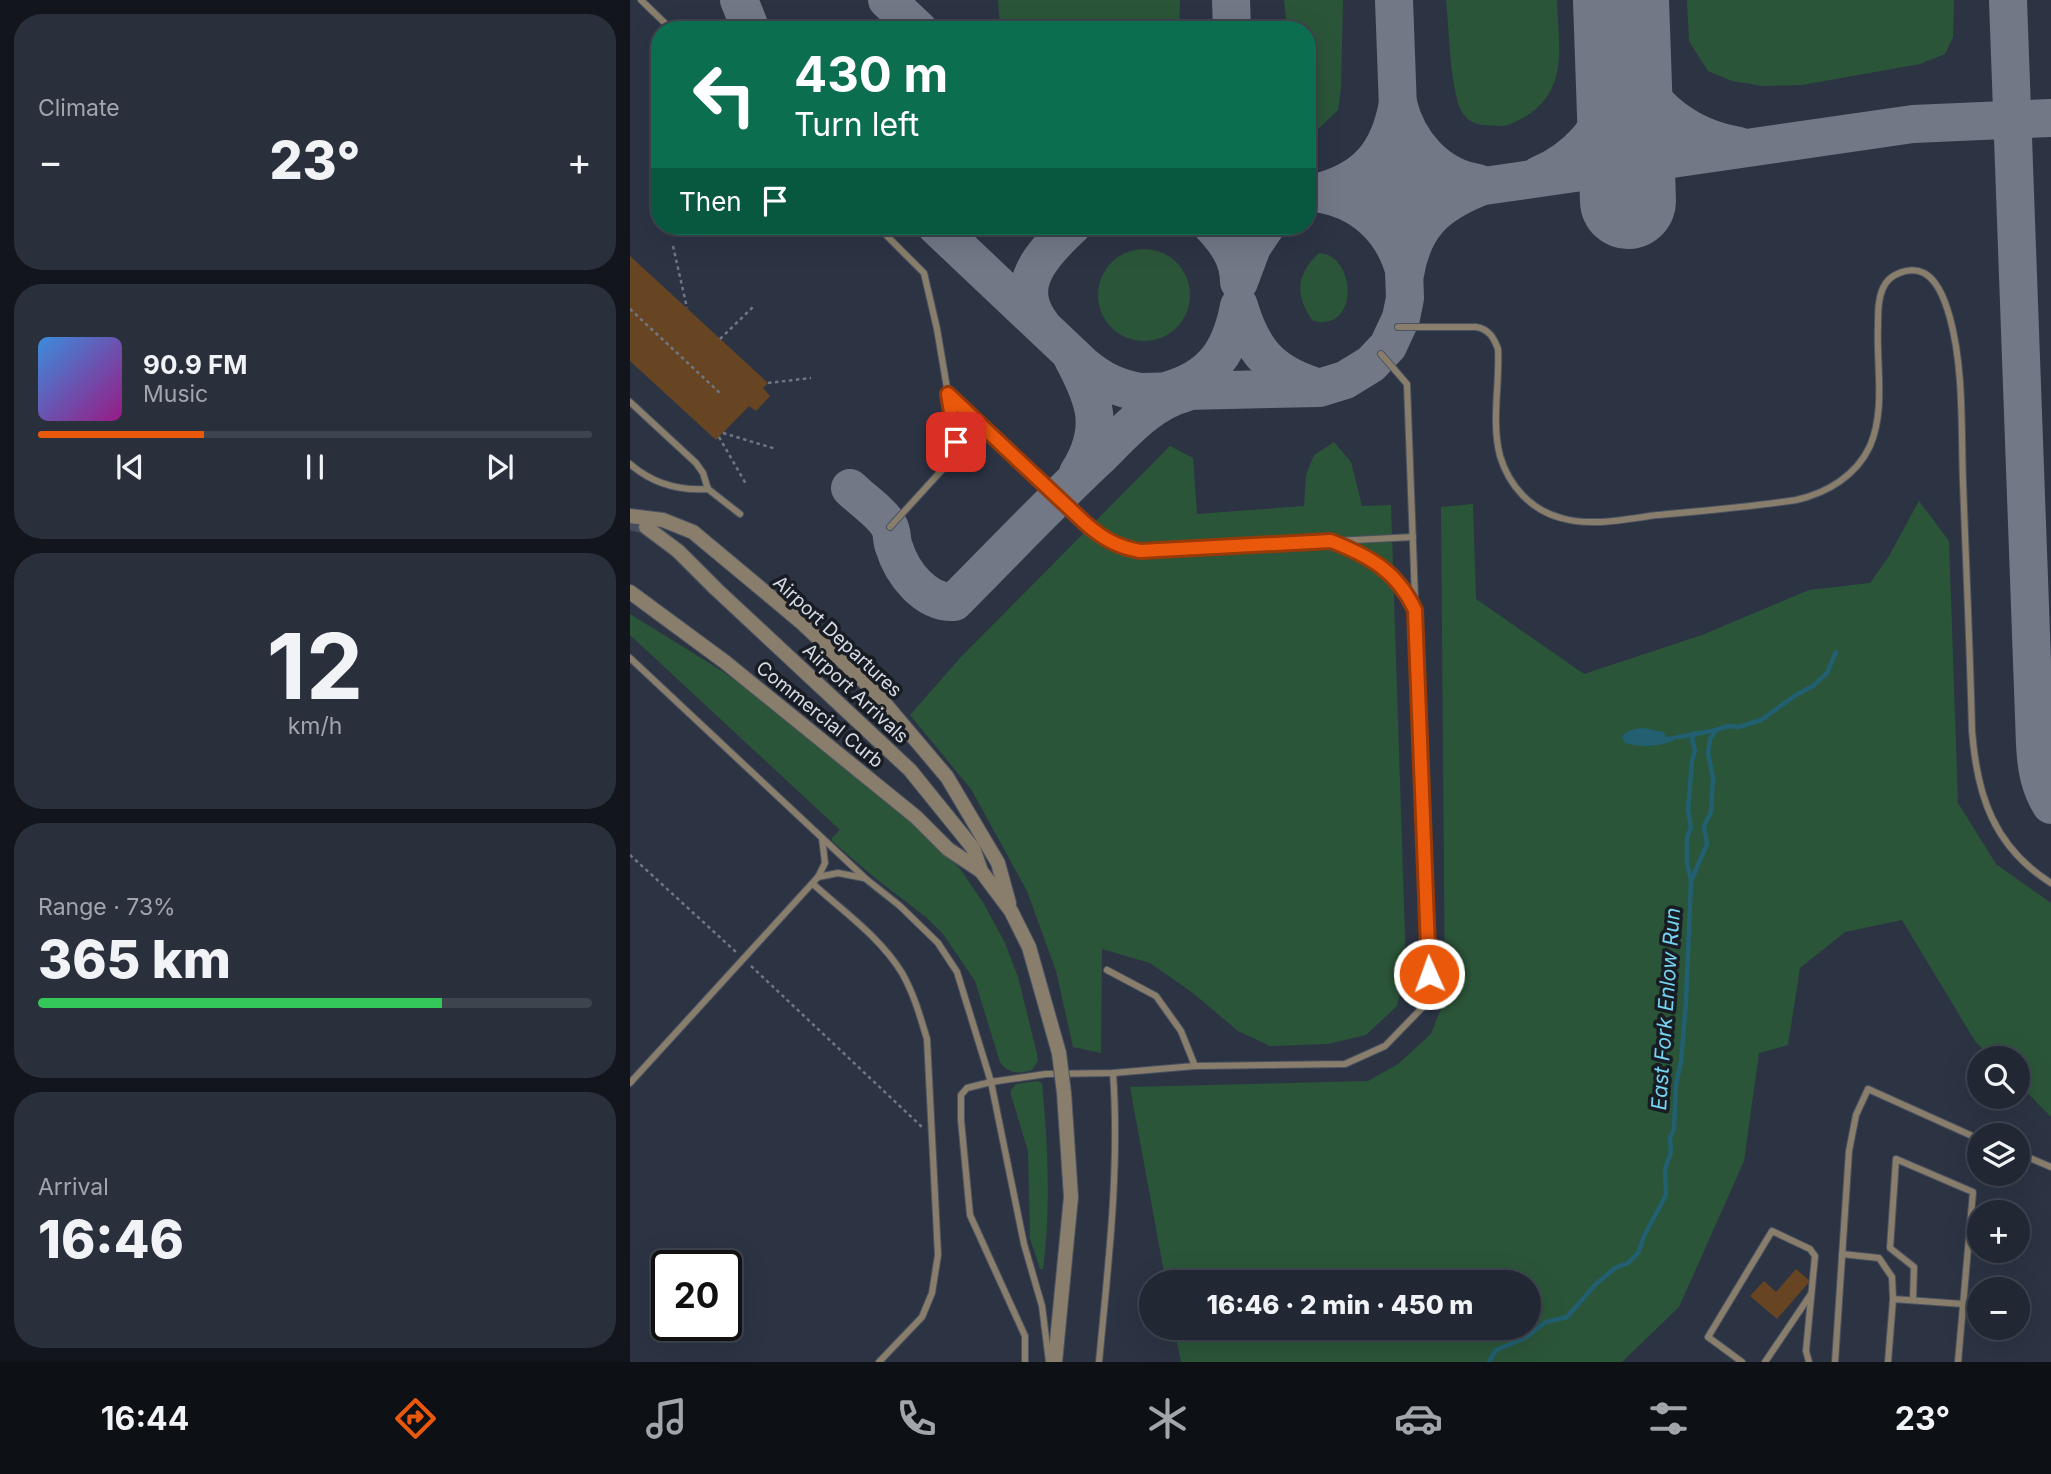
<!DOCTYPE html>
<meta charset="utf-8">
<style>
body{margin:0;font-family:Inter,sans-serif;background:#292f3b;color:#f1f3f6;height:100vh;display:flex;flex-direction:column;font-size:26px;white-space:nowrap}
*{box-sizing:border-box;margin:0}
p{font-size:23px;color:#a2a5ac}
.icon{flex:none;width:38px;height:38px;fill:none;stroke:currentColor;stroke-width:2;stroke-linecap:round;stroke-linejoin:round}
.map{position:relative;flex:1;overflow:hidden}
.sheet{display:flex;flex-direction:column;gap:14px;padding:14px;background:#12151c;width:630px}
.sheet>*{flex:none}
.hud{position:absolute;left:21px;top:21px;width:665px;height:214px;border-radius:28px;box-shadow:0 7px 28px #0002,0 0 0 2px #3e444e;background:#0b6e4f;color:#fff;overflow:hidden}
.buttons{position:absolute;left:1337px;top:1046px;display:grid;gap:14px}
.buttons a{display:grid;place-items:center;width:63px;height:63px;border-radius:50%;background:#212733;box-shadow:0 7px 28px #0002,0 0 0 2px #3e444e;font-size:35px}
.speed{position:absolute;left:21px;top:1250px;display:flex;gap:14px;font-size:35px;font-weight:700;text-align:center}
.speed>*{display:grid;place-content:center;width:91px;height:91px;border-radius:50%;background:#212733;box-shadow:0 7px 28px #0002,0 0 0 2px #3e444e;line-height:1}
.speed .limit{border:4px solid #111;border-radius:10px;background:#fff;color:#111}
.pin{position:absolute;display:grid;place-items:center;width:60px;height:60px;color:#fff;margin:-30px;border-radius:14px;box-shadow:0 4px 10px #0006}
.me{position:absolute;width:77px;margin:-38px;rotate:358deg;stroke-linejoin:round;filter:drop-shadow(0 0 5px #0008)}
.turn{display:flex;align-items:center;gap:24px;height:147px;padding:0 28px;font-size:32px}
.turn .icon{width:91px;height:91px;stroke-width:2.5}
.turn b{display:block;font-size:49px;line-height:60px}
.then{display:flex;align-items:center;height:66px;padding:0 28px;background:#0003;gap:14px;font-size:26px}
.big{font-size:52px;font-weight:800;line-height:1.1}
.sheet .tile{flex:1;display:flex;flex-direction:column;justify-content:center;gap:10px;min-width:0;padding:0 24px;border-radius:28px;background:#292f3b}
.sheet .dial{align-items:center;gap:0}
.dial b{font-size:91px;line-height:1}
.song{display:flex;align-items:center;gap:21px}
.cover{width:84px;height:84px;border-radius:10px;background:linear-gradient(135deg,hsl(210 70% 55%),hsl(310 70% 35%))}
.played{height:7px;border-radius:4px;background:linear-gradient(90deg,#ea580c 30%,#3e444e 30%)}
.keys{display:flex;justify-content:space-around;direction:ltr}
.heat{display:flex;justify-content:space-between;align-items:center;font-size:38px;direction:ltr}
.charge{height:10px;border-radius:5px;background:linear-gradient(90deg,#34c759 73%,#3e444e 0)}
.trip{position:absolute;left:509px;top:1270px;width:402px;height:70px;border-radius:35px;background:#212733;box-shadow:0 7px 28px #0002,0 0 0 2px #3e444e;font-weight:800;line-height:70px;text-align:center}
.tab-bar{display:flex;height:112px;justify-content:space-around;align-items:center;background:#0d1014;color:#a2a5ac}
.tab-bar .icon{width:49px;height:49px}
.tab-bar .on{color:#ea580c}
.tab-bar b{font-size:32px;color:#f1f3f6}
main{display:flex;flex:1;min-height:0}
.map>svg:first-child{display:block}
.green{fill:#2b5539}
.water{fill:#215f71}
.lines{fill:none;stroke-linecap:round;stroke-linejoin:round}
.stream{stroke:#215f71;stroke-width:4.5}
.taxiway{stroke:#727886;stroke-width:38}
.runway{stroke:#727886;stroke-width:96}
.building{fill:#684522}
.tertiary-tunnel{stroke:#464d5c;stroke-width:14;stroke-dasharray:14 7;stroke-linecap:butt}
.service-casing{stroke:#4b5261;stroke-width:8}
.tertiary-casing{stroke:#4b5261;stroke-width:16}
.path{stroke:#707684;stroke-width:2.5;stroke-dasharray:3.5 3.5;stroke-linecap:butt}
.service{stroke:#897e6b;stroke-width:6}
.tertiary{stroke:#897e6b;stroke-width:14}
.tertiary-bridge-casing{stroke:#4b5261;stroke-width:16;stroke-linecap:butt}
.tertiary-bridge{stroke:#897e6b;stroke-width:14}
.route-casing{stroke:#983908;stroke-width:18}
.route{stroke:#ea580c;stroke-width:12}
.labels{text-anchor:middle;stroke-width:7;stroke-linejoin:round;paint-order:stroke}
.street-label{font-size:19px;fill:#d6dbe5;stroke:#181c23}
.water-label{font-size:21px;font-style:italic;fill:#76d4f3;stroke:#181c23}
</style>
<main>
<section class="sheet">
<div class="tile"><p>Climate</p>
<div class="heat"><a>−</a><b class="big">23°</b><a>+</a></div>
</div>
<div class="tile">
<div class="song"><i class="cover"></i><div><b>90.9 FM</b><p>Music</p></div></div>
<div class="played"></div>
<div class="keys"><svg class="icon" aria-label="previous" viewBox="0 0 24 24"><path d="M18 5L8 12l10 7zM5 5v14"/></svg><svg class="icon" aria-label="pause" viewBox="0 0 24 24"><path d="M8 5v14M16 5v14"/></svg><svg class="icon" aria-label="next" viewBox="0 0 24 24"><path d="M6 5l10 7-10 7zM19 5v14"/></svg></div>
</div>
<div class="tile dial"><b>12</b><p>km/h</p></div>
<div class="tile"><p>Range · 73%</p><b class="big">365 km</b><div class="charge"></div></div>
<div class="tile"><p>Arrival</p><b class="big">16:46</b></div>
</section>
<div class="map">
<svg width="1421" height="1362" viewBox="0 0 1421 1362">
<rect width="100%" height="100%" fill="#2c3444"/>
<g class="green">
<polygon points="368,0 550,0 549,30 370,30"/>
<polygon points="654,0 713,0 711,88 708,110 687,130 677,123 677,30 657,30"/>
<path d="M 816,0 L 927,0 C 928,45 940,89 895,117 C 887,121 879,126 870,126 C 857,125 844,127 835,116 C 820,100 819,24 816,0 Z"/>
<polygon points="1057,0 1324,0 1323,37 1315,54 1290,64 1172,85 1133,86 1102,81 1078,71 1059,41"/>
<circle cx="514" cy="295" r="46"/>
<path d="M 689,253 C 693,254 697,254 700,256 C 724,269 725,320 694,322 C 690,323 686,321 682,320 C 665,295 666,274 689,253 Z"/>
<polygon points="704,442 721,462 732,506 761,505 776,968 767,1006 736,1035 698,1044 640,1046 608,1031 563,993 520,963 472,949 471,1053 443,1047 426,971 397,891 341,789 280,715 331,657 540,446 563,458 567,514 674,506 676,475 684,455"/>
<polygon points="1289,501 1319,541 1328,803 1366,864 1421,903 1421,1117 1388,1083 1388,1059 1363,1059 1345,1041 1272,920 1215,932 1170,968 1158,1045 1129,1053 1114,1161 1049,1307 992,1362 551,1362 544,1328 900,1328 900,1283 536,1283 500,1087 738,1081 768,1064 801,1034 815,998 811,507 843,504 846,599 954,674 1072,635 1179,590 1240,583 1259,556"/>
<path d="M 0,614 L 92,671 L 138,704 L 280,816 L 312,848 L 331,870 L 354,904 L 375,943 L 388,977 L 407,1054 L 408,1061 L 402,1070 C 390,1074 378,1074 370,1062 L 345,981 L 313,934 L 296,917 L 245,878 L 202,841 L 202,838 L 210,830 L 0,635 Z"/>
<path d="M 408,1081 L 412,1083 C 418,1146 421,1207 413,1269 L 410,1269 L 400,1238 L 398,1151 L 381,1095 L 381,1090 L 386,1084 Z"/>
</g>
<path class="water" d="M 1014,728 L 1034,732 L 1036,737 L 1048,735 L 1049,737 C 1035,747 1012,748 995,743 L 992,737 C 997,729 1005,729 1014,728 Z"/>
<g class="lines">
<g class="stream">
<polyline points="1049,737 1086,730"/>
<polyline points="1061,880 1057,863 1057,837 1061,828 1058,810 1062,761 1065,750 1062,740 1064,733"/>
<polyline points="859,1362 866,1350 895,1338 916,1322 937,1317 966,1284 985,1268 998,1263 1008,1253 1014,1236 1036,1195 1035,1169 1041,1152 1040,1138 1044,1129 1046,1084 1051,1062 1056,1001 1061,881 1077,844 1074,826 1081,812 1083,778 1078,753 1080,739 1086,730 1098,726 1109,727 1131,720 1166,695 1183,686 1197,673 1206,652"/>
</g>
<g class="taxiway">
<polyline points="109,0 121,30"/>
<polyline points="257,0 289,30"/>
<polyline points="601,0 602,30"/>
<path d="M 1378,0 L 1405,744 C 1406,766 1409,786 1421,805"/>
<path d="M 991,12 C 994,29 996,45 1002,61 C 1018,108 1060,138 1109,146"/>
<path d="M 909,175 C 947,159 974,128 986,88 C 990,73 990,56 992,40"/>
<path d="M 848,188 C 804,206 783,227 775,274 C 764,229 731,199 685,193 C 736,181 759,153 768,103 C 777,142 807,177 848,183"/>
<polyline points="677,193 854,186 1283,124 1421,118"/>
<path d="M 306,226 L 453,365 C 471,380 488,389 511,392 L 689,388 L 715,380 L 741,364 L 758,346 L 771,318 L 775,298 L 764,0"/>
<path d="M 582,226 C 597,242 609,259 609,282 L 622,247 L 636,226"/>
<path d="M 411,324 C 381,284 414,253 442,226"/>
<path d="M 443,359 C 465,400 476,429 448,473"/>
<path d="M 539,390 C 584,377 601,349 609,306 C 622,350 640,372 684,386"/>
<path d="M 220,488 C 231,499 252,513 259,526 C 263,533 261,540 264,547 C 272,573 295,603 324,602 C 371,555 417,506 466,460 C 493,434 518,403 555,393"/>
</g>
<polyline class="runway" points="991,0 998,201"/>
</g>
<g class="building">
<polygon points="0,256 138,383 133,388 140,396 126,411 119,406 86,440 0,361"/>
<polygon points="1166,1269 1180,1281 1147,1319 1120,1296 1134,1281 1146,1292"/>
</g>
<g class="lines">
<polyline class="tertiary-tunnel" points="0,523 16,527"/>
<g class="service-casing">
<g id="service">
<polyline points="11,0 42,30"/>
<polyline points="247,226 294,273 307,329 318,394"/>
<path d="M 768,327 L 846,327 C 859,329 864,338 868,349 C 870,384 861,421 870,456 C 879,486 901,510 931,518 C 961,527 997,519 1027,515 C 1073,511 1120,507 1166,500 C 1197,493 1226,476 1240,446 C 1256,409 1246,364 1248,325 C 1248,313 1248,299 1253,288 C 1259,274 1279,266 1294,273 C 1309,281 1316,303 1320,318 C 1334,370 1331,428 1333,482 C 1336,565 1340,648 1342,731 C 1347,796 1364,847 1421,883"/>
<polyline points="0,402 66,463 73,473 78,489 110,514"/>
<path d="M 0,464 C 22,483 48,491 78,489"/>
<path d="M 260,527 L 322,459 L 326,442 L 318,394 L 455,523 C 472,538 487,548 510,551 L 783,537"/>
<path d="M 706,543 C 738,555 767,572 783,604"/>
<polyline points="0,658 236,879 270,906 308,943 327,972 361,1082 394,1244 412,1306 419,1362"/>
<polyline points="188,877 208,873 234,878"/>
<path d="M 183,884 C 213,911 251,938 272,973 C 284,994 290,1016 297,1039 L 308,1255 L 302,1293 L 292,1317 L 249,1362"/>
<polyline points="477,970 526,996 551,1031 565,1066"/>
<polyline points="0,1083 188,877 195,863 192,838"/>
<polyline points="1388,1153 1421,1167"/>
<polyline points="1212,1254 1249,1258 1262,1277 1263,1299"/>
<polyline points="1283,1300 1284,1267 1260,1248 1266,1159 1343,1192 1328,1362"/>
<polyline points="395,1362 395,1336 340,1215 331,1120 331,1095 337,1088 361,1082 416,1074 483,1073 565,1066 715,1064 755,1046 791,1009 799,974 777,384 751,354"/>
<path d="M 469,1362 C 478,1266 490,1169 483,1073"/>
<polyline points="1112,1362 1078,1337 1142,1231 1180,1249 1185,1256 1176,1351 1179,1362"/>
<polyline points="1135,1362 1181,1294"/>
<polyline points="1205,1362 1219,1151 1226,1115 1238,1089 1349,1139"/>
<polyline points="1258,1362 1263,1299 1333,1304"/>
</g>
</g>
<g class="tertiary-casing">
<g id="tertiary">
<polyline points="0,516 33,520 63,532 171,622 246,693 317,777 368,863 379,903"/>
<polyline points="16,527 48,551 86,589 280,770 343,848 351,871 381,911 399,947 429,1053"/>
<polyline points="0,592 95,662 286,817 318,849 351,871"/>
<polyline points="425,1362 441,1197 434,1093"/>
</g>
</g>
<g class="path">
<polyline points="43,246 57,308"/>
<polyline points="0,309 91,394"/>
<polyline points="90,339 124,306"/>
<polyline points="138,383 181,378"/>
<polyline points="93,433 146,449"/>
<polyline points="89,437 116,484"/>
<polyline points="0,855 106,952"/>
<polyline points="121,966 292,1127"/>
</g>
<use href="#service" class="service"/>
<use href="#tertiary" class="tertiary"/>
<g class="tertiary-bridge-casing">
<polyline id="tertiary-bridge" points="429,1053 434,1093"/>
</g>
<use href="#tertiary-bridge" class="tertiary-bridge"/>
</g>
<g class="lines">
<g class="route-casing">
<path id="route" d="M 326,442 L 318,394 L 455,523 C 472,538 487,547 510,551 L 701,541 C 739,556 767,571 785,610 L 799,974"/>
</g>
<use href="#route" class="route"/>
</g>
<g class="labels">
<g class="street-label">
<text transform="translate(208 636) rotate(43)" y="7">Airport Departures</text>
<text transform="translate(226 693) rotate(43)" y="7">Airport Arrivals</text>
<text transform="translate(190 714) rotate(39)" y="7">Commercial Curb</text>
</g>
<g class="water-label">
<text transform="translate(1036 1009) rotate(-86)" y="7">East Fork Enlow Run</text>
</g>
</g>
</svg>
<div class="buttons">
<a><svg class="icon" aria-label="search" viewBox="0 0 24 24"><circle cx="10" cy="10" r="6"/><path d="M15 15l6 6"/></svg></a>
<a><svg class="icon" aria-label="layers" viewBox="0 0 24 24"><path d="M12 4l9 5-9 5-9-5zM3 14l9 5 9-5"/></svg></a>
<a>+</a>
<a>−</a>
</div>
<div class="speed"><div class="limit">20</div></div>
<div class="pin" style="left:326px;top:442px;background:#d93025"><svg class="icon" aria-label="arrive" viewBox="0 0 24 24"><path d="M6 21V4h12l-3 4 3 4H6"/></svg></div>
<svg class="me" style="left:799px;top:974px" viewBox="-20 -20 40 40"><circle r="17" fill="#ea580c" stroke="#fff" stroke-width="3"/><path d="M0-11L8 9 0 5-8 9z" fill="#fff"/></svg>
<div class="trip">16:46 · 2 min · 450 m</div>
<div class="hud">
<div class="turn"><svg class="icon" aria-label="left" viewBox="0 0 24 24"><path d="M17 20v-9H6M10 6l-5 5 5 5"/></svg><div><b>430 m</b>Turn left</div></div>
<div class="then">Then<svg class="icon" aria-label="arrive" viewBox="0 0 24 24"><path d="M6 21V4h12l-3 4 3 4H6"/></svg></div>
</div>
</div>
</main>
<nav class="tab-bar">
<b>16:44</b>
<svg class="icon on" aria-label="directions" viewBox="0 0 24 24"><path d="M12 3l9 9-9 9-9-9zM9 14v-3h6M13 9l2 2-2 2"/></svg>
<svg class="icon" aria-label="music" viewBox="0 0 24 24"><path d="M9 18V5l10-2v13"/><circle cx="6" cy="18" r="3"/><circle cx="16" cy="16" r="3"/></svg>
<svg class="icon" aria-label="phone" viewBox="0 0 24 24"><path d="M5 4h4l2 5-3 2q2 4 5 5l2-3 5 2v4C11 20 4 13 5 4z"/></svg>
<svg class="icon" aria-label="climate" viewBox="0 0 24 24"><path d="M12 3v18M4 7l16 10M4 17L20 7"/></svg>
<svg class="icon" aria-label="car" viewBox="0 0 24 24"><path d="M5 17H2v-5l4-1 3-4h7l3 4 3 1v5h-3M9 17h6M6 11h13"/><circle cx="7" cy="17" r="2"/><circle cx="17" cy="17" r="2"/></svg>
<svg class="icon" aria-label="filters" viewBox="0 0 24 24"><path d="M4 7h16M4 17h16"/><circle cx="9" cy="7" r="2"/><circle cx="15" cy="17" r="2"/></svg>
<b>23°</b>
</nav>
